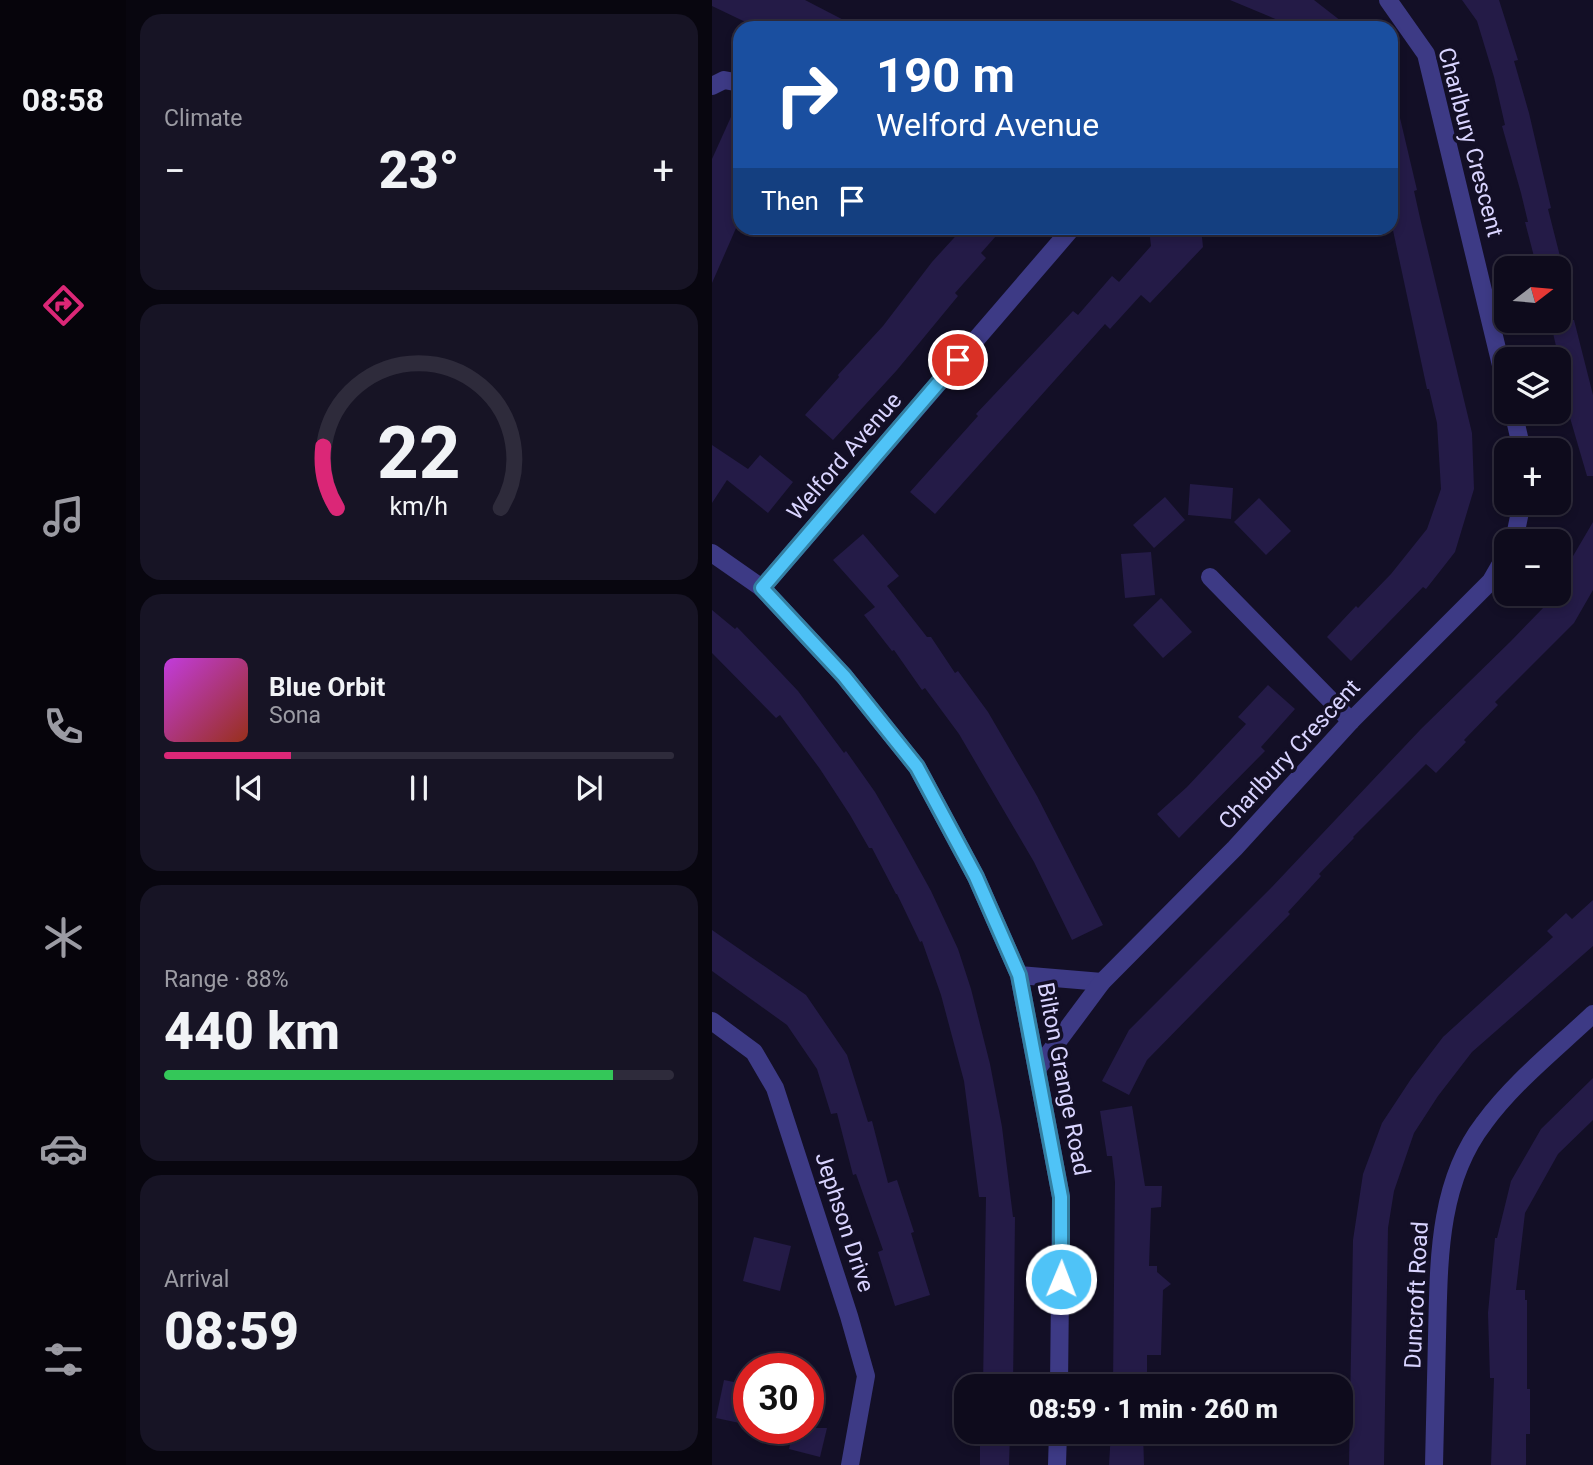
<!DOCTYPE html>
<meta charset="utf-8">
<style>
body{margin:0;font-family:Roboto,sans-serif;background:#171425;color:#f1f3f6;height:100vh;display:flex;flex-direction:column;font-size:26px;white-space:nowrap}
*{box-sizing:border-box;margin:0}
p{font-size:23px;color:#9b9ba3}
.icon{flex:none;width:38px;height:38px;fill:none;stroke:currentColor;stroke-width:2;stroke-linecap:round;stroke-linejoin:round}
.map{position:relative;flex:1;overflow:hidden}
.sheet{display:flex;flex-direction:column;gap:14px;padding:14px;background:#08060f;width:586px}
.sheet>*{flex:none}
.hud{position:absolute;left:21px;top:21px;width:665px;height:214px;border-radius:21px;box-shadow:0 4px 10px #0003,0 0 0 2px #2e2b3b;background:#1a4fa0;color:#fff;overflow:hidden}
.needle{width:46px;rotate:74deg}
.controls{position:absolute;left:782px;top:256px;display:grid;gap:14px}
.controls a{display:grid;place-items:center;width:77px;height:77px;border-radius:14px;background:#0e0b1c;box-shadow:0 4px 10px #0003,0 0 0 2px #2e2b3b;font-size:35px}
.speed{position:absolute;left:21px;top:1353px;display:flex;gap:14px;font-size:35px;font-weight:700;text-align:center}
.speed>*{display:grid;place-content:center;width:91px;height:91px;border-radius:50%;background:#0e0b1c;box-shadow:0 4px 10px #0003,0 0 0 2px #2e2b3b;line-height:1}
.speed .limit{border:10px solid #d22;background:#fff;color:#111}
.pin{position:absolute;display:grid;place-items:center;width:60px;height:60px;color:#fff;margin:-30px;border:4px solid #fff;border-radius:50%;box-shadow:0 2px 7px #0007}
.me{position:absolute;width:77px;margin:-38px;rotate:1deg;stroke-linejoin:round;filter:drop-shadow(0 0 5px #0008)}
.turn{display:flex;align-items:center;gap:24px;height:147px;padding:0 28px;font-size:32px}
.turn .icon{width:91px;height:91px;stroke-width:2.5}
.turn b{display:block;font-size:49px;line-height:60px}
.then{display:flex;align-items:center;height:66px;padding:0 28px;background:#0003;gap:14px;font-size:26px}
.big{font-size:52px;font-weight:800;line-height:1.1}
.sheet .card{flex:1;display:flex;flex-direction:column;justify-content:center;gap:10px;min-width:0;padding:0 24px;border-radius:21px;background:#171425}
.sheet .dial{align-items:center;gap:0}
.dial svg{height:182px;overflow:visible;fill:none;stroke:#2e2b3b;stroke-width:7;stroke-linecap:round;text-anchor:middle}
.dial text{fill:#f1f3f6;stroke:none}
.song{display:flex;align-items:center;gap:21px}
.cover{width:84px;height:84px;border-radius:10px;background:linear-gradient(135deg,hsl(290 70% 55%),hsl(10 70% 35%))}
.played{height:7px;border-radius:4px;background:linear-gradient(90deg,#db2777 25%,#2e2b3b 25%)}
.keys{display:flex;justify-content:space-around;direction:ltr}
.heat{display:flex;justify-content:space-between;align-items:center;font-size:38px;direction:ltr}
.charge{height:10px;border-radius:5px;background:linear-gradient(90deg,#34c759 88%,#2e2b3b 0)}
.trip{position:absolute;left:242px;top:1374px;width:399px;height:70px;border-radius:21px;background:#0e0b1c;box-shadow:0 4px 10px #0003,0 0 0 2px #2e2b3b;font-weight:800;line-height:70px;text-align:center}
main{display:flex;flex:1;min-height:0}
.tab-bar{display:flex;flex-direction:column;width:126px;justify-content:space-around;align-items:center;background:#06040b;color:#9b9ba3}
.tab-bar .icon{width:49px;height:49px}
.tab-bar .selected{color:#db2777}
.tab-bar b{font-size:32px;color:#f1f3f6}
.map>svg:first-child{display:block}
.building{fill:#241b47}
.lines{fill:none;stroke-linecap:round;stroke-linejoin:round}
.minor{stroke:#3d3a85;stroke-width:18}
.route-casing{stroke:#337fa1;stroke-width:18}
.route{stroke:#4fc3f7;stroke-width:12}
.labels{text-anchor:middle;stroke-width:7;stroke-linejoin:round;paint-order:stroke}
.street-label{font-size:23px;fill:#d9d4ff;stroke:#130f26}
</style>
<main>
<nav class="tab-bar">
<b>08:58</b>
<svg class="icon selected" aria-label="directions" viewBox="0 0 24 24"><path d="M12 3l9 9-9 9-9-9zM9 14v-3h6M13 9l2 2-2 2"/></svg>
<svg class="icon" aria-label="music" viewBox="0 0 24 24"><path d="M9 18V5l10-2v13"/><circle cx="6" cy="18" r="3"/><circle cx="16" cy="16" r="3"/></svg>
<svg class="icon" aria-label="phone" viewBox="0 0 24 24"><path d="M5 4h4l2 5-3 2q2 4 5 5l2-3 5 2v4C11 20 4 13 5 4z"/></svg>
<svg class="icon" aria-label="climate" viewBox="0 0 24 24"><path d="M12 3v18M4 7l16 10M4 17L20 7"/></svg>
<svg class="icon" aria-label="car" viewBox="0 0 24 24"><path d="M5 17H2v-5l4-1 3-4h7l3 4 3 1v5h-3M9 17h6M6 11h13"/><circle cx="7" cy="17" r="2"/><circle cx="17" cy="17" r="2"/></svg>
<svg class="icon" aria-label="filters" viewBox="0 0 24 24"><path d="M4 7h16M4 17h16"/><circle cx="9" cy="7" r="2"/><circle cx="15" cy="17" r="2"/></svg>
</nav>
<section class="sheet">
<div class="card"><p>Climate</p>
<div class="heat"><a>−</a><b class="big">23°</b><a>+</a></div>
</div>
<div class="card dial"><svg viewBox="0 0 100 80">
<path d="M14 69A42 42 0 1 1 86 69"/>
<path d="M14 69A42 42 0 0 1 8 42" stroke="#db2777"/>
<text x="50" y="56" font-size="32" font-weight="700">22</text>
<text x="50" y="72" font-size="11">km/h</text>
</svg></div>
<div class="card">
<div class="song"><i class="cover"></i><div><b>Blue Orbit</b><p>Sona</p></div></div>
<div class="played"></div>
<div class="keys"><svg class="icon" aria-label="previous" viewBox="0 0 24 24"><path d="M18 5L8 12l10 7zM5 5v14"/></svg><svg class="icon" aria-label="pause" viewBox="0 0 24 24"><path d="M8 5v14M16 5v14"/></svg><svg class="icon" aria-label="next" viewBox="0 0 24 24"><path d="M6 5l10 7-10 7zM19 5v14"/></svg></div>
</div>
<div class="card"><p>Range · 88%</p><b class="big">440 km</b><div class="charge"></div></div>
<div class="card"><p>Arrival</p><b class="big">08:59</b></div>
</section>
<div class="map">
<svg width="881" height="1465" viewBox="0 0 881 1465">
<rect width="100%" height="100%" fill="#130f26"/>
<g class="building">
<polygon points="0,0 93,0 147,28 46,28 0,6"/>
<polygon points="518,0 602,0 638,28 585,28"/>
<polygon points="750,0 787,0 806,60 802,61 817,113 839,208 836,209 851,268 825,268 813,222 816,222 809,193 790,126 793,125 782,77 765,21"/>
<polygon points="28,97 28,219 0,283 0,159"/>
<polygon points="688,118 705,190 702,191 708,218 760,433 762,489 743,552 714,589 711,587 639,661 615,637 644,606 646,608 679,574 715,529 729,489 725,423 717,389 715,389 679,221 679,119"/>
<polygon points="251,228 291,228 269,253 274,258 243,293 246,296 185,370 121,440 93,415 127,377 126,375 171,326 220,262"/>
<polygon points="437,228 489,228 491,247 438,303 429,295 398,329 393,324 223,514 198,492 266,416 264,414 361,311 366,315 400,276 407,282 439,246"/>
<polygon points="838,320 862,320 881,395 881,476 875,476 847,380 847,359"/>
<polygon points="0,445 36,469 48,455 81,482 56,513 15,480 0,503"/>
<polygon points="478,484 521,488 519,519 476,515"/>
<polygon points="453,497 473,520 442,548 421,525"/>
<polygon points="547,498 579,531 554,555 522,522"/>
<polygon points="881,522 881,590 862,623 783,702 786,705 752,740 754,742 724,773 714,764 641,837 642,838 607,874 609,876 576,912 578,914 435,1060 417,1095 390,1081 417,1030 559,888 709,729 799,641 831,608 839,593 847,593 847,580"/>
<polygon points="151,534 187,576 175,586 215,637 219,637 243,673 246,671 276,712 325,796 391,925 360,940 322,862 247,734 213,688 210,690 182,650 180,651 152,615 163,607 121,560"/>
<polygon points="439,552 443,595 413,598 409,554"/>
<polygon points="449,598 480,632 451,658 421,625"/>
<polygon points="0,610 23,629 25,627 53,656 86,691 132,753 134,751 163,792 192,842 219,891 246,949 259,989 278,1064 290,1127 301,1217 303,1217 301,1386 271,1386 274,1197 267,1197 252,1081 229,995 210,941 208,942 185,894 184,894 160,848 157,848 138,815 108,769 68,715 64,718 0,653"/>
<polygon points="556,685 583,709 549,747 553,751 467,838 445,814 475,787 534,724 526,717"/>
<polygon points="881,900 881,946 760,1052 726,1096 702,1133 682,1191 676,1228 672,1465 637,1465 641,1240 651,1174 670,1123 699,1079 731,1037 841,937 835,931 854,913 860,919"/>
<polygon points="0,930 94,995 135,1055 156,1122 160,1121 176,1183 185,1180 202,1232 199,1233 218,1295 183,1306 166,1252 171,1250 144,1174 141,1175 125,1113 119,1114 105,1069 75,1025 0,971"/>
<polygon points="881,1078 881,1120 846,1154 813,1213 804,1290 813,1290 813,1300 815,1300 815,1389 818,1389 818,1434 814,1434 814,1465 779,1465 782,1378 778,1378 776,1313 783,1238 785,1238 799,1181 829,1129"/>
<polygon points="420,1106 433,1186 450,1186 449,1207 439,1208 437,1266 445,1266 445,1272 459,1284 451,1290 449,1355 435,1355 435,1386 401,1386 403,1182 400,1156 395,1156 388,1111"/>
<polygon points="42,1237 79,1246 68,1291 31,1281"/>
<polygon points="12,1380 37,1385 37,1425 4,1418"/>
<polygon points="82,1428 115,1428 108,1457 77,1449"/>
<polygon points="268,1432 298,1432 297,1465 268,1465"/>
<polygon points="399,1432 431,1432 432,1465 397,1465"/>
</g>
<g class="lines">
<g class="minor">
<polyline points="676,0 714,54 794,386"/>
<polyline points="0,86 12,80 28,83"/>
<polyline points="801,411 810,450"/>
<polyline points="802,541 810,502"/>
<polyline points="0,553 50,588 132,676 205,767 264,877 307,975 349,1197 347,1386"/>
<polyline points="498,577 639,721"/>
<polyline points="50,588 360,228"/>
<polyline points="307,975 390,982"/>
<polyline points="0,1021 42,1052 63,1088 137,1316 154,1376 138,1465"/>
<polyline points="326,1068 390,982 523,848 639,721 779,581 794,555"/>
<polyline points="345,1465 346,1432"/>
<path d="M 722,1465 C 723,1422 724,1380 725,1337 C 727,1264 725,1184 772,1123 C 802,1082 844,1049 881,1014"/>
</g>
</g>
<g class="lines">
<g class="route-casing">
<polyline id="route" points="246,360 50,588 132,676 205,767 264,877 307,975 349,1197 349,1279"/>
</g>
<use href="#route" class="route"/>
</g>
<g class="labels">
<g class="street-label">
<text transform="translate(759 142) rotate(75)" y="8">Charlbury Crescent</text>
<text transform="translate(132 456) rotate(-49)" y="8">Welford Avenue</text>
<text transform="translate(577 754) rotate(-47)" y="8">Charlbury Crescent</text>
<text transform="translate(352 1079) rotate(79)" y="8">Bilton Grange Road</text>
<text transform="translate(133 1222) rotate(72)" y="8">Jephson Drive</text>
<text transform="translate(704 1295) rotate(-87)" y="8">Duncroft Road</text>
</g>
</g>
</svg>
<div class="controls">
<a><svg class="needle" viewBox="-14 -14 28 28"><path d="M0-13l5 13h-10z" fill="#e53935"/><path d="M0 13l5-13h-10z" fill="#9b9ba3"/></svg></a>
<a><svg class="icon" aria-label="layers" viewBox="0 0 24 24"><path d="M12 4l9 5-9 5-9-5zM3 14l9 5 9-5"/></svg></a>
<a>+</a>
<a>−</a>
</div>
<div class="speed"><div class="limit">30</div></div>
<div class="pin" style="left:246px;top:360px;background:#d93025"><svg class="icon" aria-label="arrive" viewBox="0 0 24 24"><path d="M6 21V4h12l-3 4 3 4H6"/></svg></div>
<svg class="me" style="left:349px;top:1279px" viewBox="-20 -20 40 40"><circle r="17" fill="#4fc3f7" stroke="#fff" stroke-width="3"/><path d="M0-11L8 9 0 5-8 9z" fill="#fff"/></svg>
<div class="trip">08:59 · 1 min · 260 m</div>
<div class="hud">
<div class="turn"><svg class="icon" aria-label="right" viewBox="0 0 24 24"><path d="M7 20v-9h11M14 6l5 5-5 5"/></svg><div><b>190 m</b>Welford Avenue</div></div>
<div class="then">Then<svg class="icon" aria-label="arrive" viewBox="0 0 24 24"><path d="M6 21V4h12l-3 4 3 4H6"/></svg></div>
</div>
</div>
</main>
